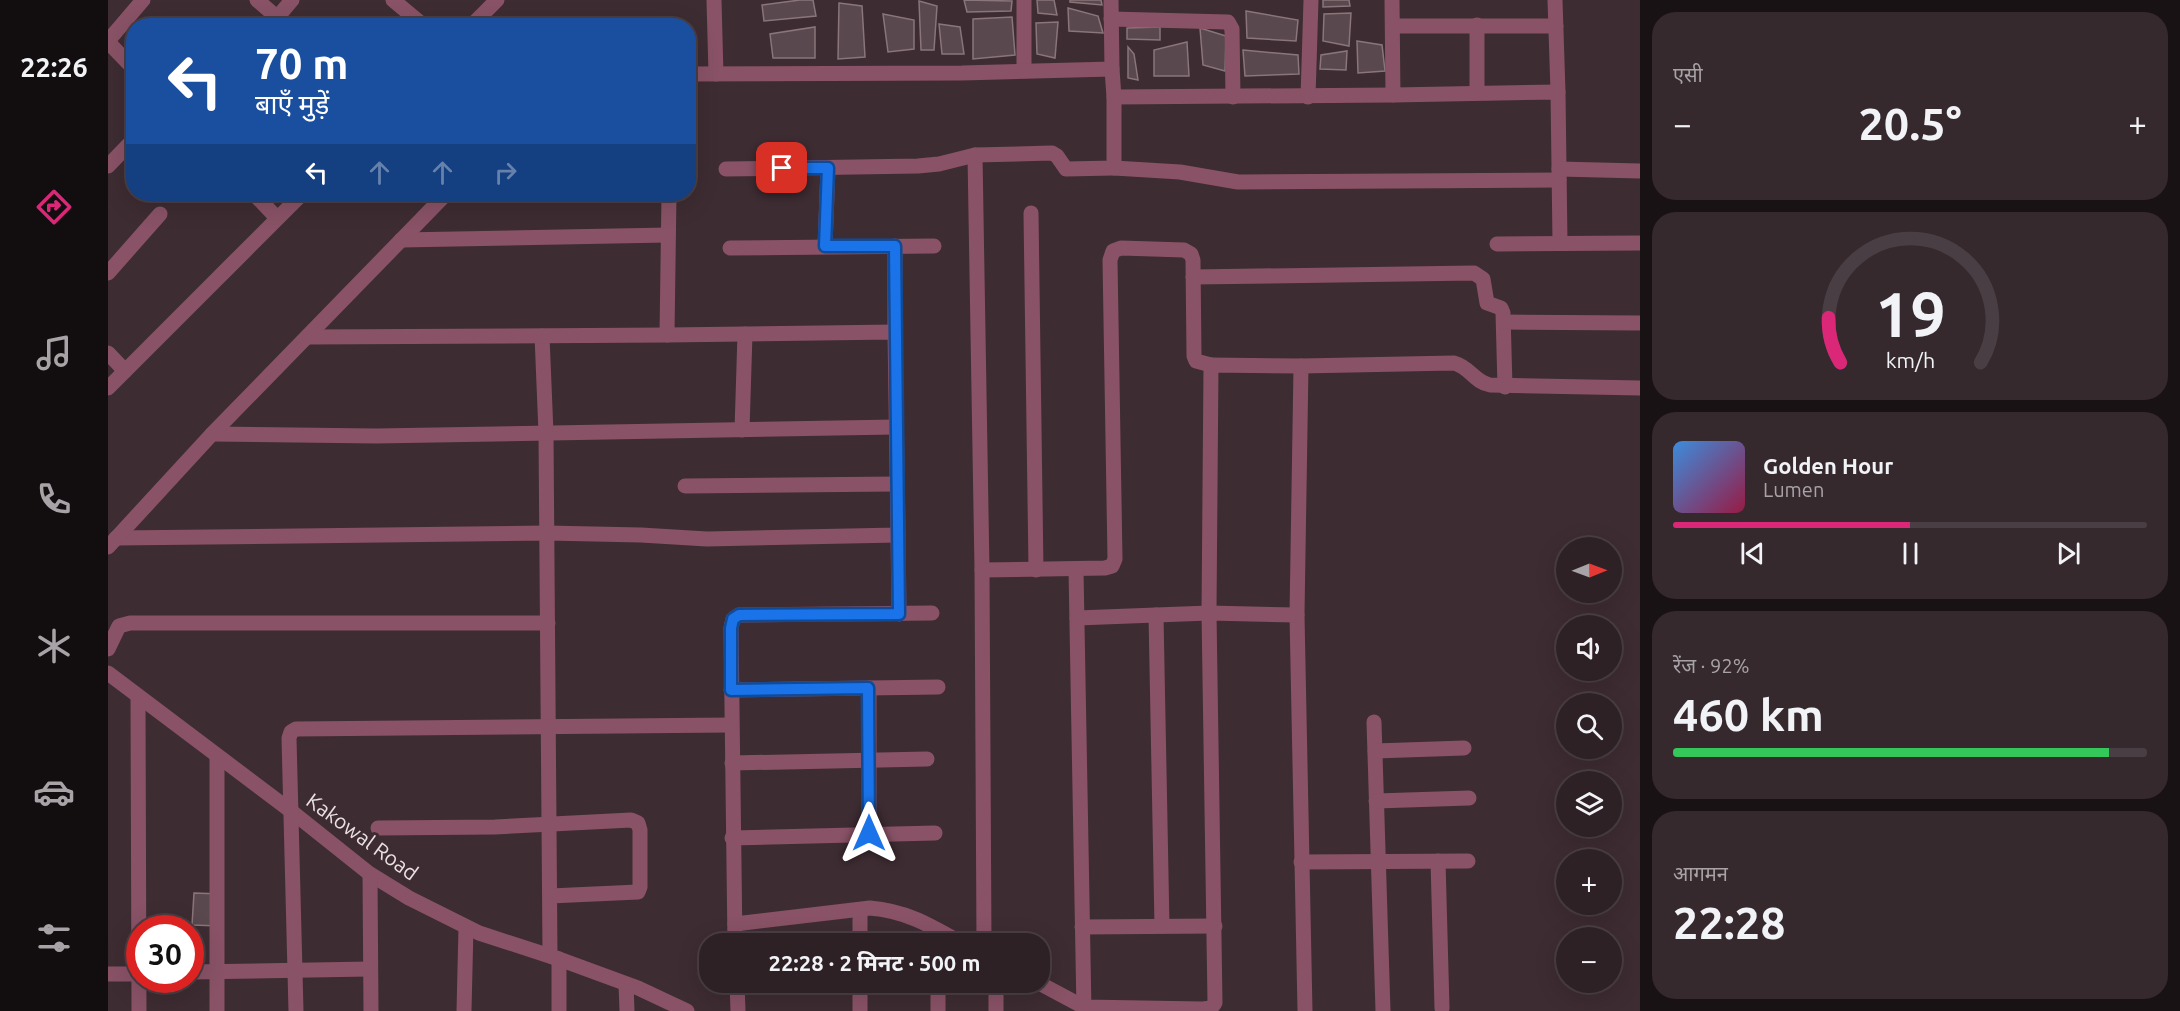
<!DOCTYPE html>
<html lang="hi">
<meta charset="utf-8">
<style>
body{margin:0;font-family:Ubuntu,"Noto Sans Devanagari",sans-serif;background:#36292e;color:#f1f3f6;height:100vh;display:flex;flex-direction:column;font-size:22px;white-space:nowrap}
*{box-sizing:border-box;margin:0}
p{font-size:20px;color:#a7a3a7}
.icon{flex:none;width:33px;height:33px;fill:none;stroke:currentColor;stroke-width:2;stroke-linecap:round;stroke-linejoin:round}
.map{position:relative;flex:1;overflow:hidden}
.details{display:flex;flex-direction:column;gap:12px;padding:12px;background:#191215;width:540px}
.details>*{flex:none}
.hud{position:absolute;left:18px;top:18px;width:570px;height:183px;border-radius:24px;box-shadow:0 6px 24px #0002,0 0 0 2px #493e43;background:#1a4fa0;color:#fff;overflow:hidden}
.needle{width:39px;rotate:89deg}
.fabs{position:absolute;left:1448px;top:537px;display:grid;gap:12px}
.fabs a{display:grid;place-items:center;width:66px;height:66px;border-radius:50%;background:#2e2126;box-shadow:0 6px 24px #0002,0 0 0 2px #493e43;font-size:30px}
.speed{position:absolute;left:18px;top:915px;display:flex;gap:12px;font-size:30px;font-weight:700;text-align:center}
.speed>*{display:grid;place-content:center;width:78px;height:78px;border-radius:50%;background:#2e2126;box-shadow:0 6px 24px #0002,0 0 0 2px #493e43;line-height:1}
.speed .limit{border:9px solid #d22;background:#fff;color:#111}
.pin{position:absolute;display:grid;place-items:center;width:51px;height:51px;color:#fff;margin:-26px;border-radius:12px;box-shadow:0 3px 9px #0006}
.me{position:absolute;width:66px;margin:-33px;rotate:0deg;stroke-linejoin:round;filter:drop-shadow(0 0 4px #0008)}
.turn{display:flex;align-items:center;gap:21px;height:126px;padding:0 30px;font-size:27px}
.turn .icon{width:78px;height:78px;stroke-width:2.5}
.turn b{display:block;font-size:42px;line-height:51px}
.lanes{display:flex;align-items:center;height:57px;padding:0 30px;background:#0003;justify-content:center;gap:30px;direction:ltr}
.lanes .off{opacity:.35}
.big{font-size:45px;font-weight:700;line-height:1.1}
.details .card{flex:1;display:flex;flex-direction:column;justify-content:center;gap:9px;min-width:0;padding:0 21px;border-radius:24px;background:#36292e}
.details .dial{align-items:center;gap:0}
.dial svg{height:156px;overflow:visible;fill:none;stroke:#493e43;stroke-width:7;stroke-linecap:round;text-anchor:middle}
.dial text{fill:#f1f3f6;stroke:none}
.song{display:flex;align-items:center;gap:18px}
.cover{width:72px;height:72px;border-radius:9px;background:linear-gradient(135deg,hsl(210 70% 55%),hsl(340 70% 35%))}
.played{height:6px;border-radius:3px;background:linear-gradient(90deg,#db2777 50%,#493e43 50%)}
.keys{display:flex;justify-content:space-around;direction:ltr}
.heat{display:flex;justify-content:space-between;align-items:center;font-size:33px;direction:ltr}
.charge{height:9px;border-radius:4px;background:linear-gradient(90deg,#34c759 92%,#493e43 0)}
.trip{position:absolute;left:591px;top:933px;width:351px;height:60px;border-radius:24px;background:#2e2126;box-shadow:0 6px 24px #0002,0 0 0 2px #493e43;font-weight:700;line-height:60px;text-align:center}
main{display:flex;flex:1;min-height:0}
.tab-bar{display:flex;flex-direction:column;width:108px;justify-content:space-around;align-items:center;background:#120d0f;color:#a7a3a7}
.tab-bar .icon{width:42px;height:42px}
.tab-bar .current{color:#db2777}
.tab-bar b{font-size:27px;color:#f1f3f6}
.map>svg:first-child{display:block}
.building{fill:#59484d;stroke:#89757b;stroke-width:1.5}
.lines{fill:none;stroke-linecap:round;stroke-linejoin:round}
.street{stroke:#895266;stroke-width:15}
.route-casing{stroke:#114b97;stroke-width:15}
.route{stroke:#1a73e8;stroke-width:10}
.labels{text-anchor:middle;stroke-width:6;stroke-linejoin:round;paint-order:stroke}
.street-label{font-size:21px;fill:#ebe0e3;stroke:#3d2c32}
</style>
<main>
<nav class="tab-bar">
<b>22:26</b>
<svg class="icon current" aria-label="directions" viewBox="0 0 24 24"><path d="M12 3l9 9-9 9-9-9zM9 14v-3h6M13 9l2 2-2 2"/></svg>
<svg class="icon" aria-label="music" viewBox="0 0 24 24"><path d="M9 18V5l10-2v13"/><circle cx="6" cy="18" r="3"/><circle cx="16" cy="16" r="3"/></svg>
<svg class="icon" aria-label="phone" viewBox="0 0 24 24"><path d="M5 4h4l2 5-3 2q2 4 5 5l2-3 5 2v4C11 20 4 13 5 4z"/></svg>
<svg class="icon" aria-label="climate" viewBox="0 0 24 24"><path d="M12 3v18M4 7l16 10M4 17L20 7"/></svg>
<svg class="icon" aria-label="car" viewBox="0 0 24 24"><path d="M5 17H2v-5l4-1 3-4h7l3 4 3 1v5h-3M9 17h6M6 11h13"/><circle cx="7" cy="17" r="2"/><circle cx="17" cy="17" r="2"/></svg>
<svg class="icon" aria-label="filters" viewBox="0 0 24 24"><path d="M4 7h16M4 17h16"/><circle cx="9" cy="7" r="2"/><circle cx="15" cy="17" r="2"/></svg>
</nav>
<div class="map">
<svg width="1532" height="1011" viewBox="0 0 1532 1011">
<rect width="100%" height="100%" fill="#3d2c32"/>
<g class="building">
<polygon points="692,0 705,0 708,16 656,21 654,5"/>
<polygon points="856,0 904,1 903,11 859,12"/>
<polygon points="929,0 946,0 949,15 930,13"/>
<polygon points="962,0 993,0 994,5 962,2"/>
<polygon points="1215,0 1241,0 1242,6 1215,7"/>
<polygon points="811,1 829,6 826,50 813,50"/>
<polygon points="731,3 754,6 757,57 730,59"/>
<polygon points="960,8 990,16 995,33 961,31"/>
<polygon points="1138,11 1190,20 1188,41 1139,38"/>
<polygon points="1243,13 1241,46 1215,41 1216,14"/>
<polygon points="775,14 806,20 806,49 780,52"/>
<polygon points="904,17 907,55 865,59 865,19"/>
<polygon points="950,22 947,58 929,54 928,23"/>
<polygon points="831,24 852,27 856,54 834,54"/>
<polygon points="707,27 707,58 665,58 662,34"/>
<polygon points="1052,27 1052,40 1019,39 1019,28"/>
<polygon points="1092,28 1118,36 1117,71 1095,65"/>
<polygon points="1249,41 1274,45 1277,71 1250,73"/>
<polygon points="1079,42 1081,76 1046,76 1046,50"/>
<polygon points="1020,47 1026,54 1030,80 1020,78"/>
<polygon points="1135,50 1190,55 1191,74 1137,76"/>
<polygon points="1239,51 1238,70 1212,69 1213,55"/>
<polygon points="86,893 113,894 112,926 84,925"/>
</g>
<g class="lines">
<g class="street">
<polyline points="149,0 179,26"/>
<polyline points="285,0 316,26"/>
<polyline points="606,0 608,74"/>
<polyline points="916,0 916,71"/>
<polyline points="1284,0 1285,95 1450,92 1452,243"/>
<polyline points="1447,0 1450,92"/>
<polyline points="1003,19 1120,22 1124,29 1125,97"/>
<polyline points="162,26 184,0"/>
<polyline points="363,26 389,0"/>
<polyline points="1285,26 1448,26"/>
<polyline points="0,41 35,0"/>
<polyline points="0,42 26,69"/>
<polyline points="580,74 854,73 1004,69 1003,0"/>
<polyline points="1369,93 1369,25"/>
<polyline points="1006,97 1285,95"/>
<polyline points="1200,97 1203,0"/>
<polyline points="867,155 874,570 997,568 1004,566 1007,559 1002,260 1005,251 1013,248 1076,250 1083,254 1085,260 1086,356 1088,361 1103,365"/>
<polyline points="0,166 26,139"/>
<polyline points="1006,168 1072,172 1130,182 1451,180"/>
<polyline points="618,169 810,166 831,164 867,155 944,153 949,156 958,169 1006,168 1006,97 1004,69"/>
<polyline points="1451,169 1532,171"/>
<polyline points="146,194 169,218"/>
<polyline points="923,213 928,570"/>
<polyline points="293,240 560,235"/>
<polyline points="1389,244 1532,243"/>
<polyline points="717,246 720,168"/>
<polyline points="622,248 826,246"/>
<polyline points="0,273 52,214"/>
<polyline points="1085,277 1366,273 1375,279 1379,303 1393,308 1395,313 1397,387"/>
<polyline points="1396,322 1532,323"/>
<polyline points="787,332 787,246"/>
<polyline points="434,336 438,433 442,956"/>
<polyline points="201,337 559,335"/>
<polyline points="0,353 17,371"/>
<polyline points="1193,366 1189,615 1197,1011"/>
<polyline points="0,388 194,194"/>
<polyline points="634,430 637,334"/>
<polyline points="104,434 268,436 788,427"/>
<polyline points="577,486 789,484"/>
<polyline points="790,535 791,614"/>
<polyline points="8,538 439,533 533,535 599,539 790,535 787,332 559,335 561,194"/>
<polyline points="0,547 104,434 338,194"/>
<polyline points="968,569 976,1011"/>
<polyline points="874,570 876,944"/>
<polyline points="1048,615 1054,926"/>
<polyline points="969,618 1101,613 1189,615"/>
<polyline points="0,649 11,626 22,623 440,623"/>
<polyline points="0,673 183,811 262,874 301,898 371,933 451,959 530,988 579,1011"/>
<polyline points="761,688 761,833"/>
<polyline points="623,690 830,687"/>
<polyline points="30,697 31,1011"/>
<polyline points="1266,722 1275,1011"/>
<polyline points="1267,751 1356,748"/>
<polyline points="109,756 109,1011"/>
<polyline points="624,763 819,759"/>
<polyline points="1268,801 1361,798"/>
<polyline points="270,828 387,827 523,820 530,823 532,830 532,887 530,892 442,896"/>
<polyline points="624,838 827,833"/>
<polyline points="1330,861 1334,1008"/>
<polyline points="1193,862 1360,861"/>
<polyline points="262,874 263,1011"/>
<polyline points="752,910 752,944"/>
<path d="M 627,924 L 762,908 C 799,911 823,926 855,944"/>
<polyline points="974,927 1107,926"/>
<polyline points="627,944 623,628 625,619 631,615 824,613"/>
<polyline points="451,959 451,1011"/>
<polyline points="82,972 262,969"/>
<polyline points="0,974 32,974"/>
<polyline points="629,982 630,1011"/>
<polyline points="752,982 752,1011"/>
<polyline points="830,982 830,1011"/>
<path d="M 929,982 L 976,1007 L 1095,1009 L 1103,1008 L 1107,1003 L 1101,613 L 1103,365 L 1193,366 L 1346,363 C 1362,367 1366,382 1382,385 L 1532,388"/>
<polyline points="518,984 519,1011"/>
<polyline points="188,1011 181,738 183,732 188,729 623,725"/>
<polyline points="356,1011 358,927"/>
<polyline points="888,1011 888,982"/>
</g>
</g>
<g class="lines">
<g class="route-casing">
<polyline id="route" points="674,168 720,168 717,246 787,246 791,614 631,615 625,619 623,628 623,690 760,688 761,833"/>
</g>
<use href="#route" class="route"/>
</g>
<g class="labels">
<g class="street-label">
<text transform="translate(254 837) rotate(36)" y="7">Kakowal Road</text>
</g>
</g>
</svg>
<div class="fabs">
<a><svg class="needle" viewBox="-14 -14 28 28"><path d="M0-13l5 13h-10z" fill="#e53935"/><path d="M0 13l5-13h-10z" fill="#a7a3a7"/></svg></a>
<a><svg class="icon" aria-label="sound" viewBox="0 0 24 24"><path d="M4 9h4l5-4v14l-5-4H4zM17 9q2 3 0 6"/></svg></a>
<a><svg class="icon" aria-label="search" viewBox="0 0 24 24"><circle cx="10" cy="10" r="6"/><path d="M15 15l6 6"/></svg></a>
<a><svg class="icon" aria-label="layers" viewBox="0 0 24 24"><path d="M12 4l9 5-9 5-9-5zM3 14l9 5 9-5"/></svg></a>
<a>+</a>
<a>−</a>
</div>
<div class="speed"><div class="limit">30</div></div>
<div class="pin" style="left:674px;top:168px;background:#d93025"><svg class="icon" aria-label="arrive" viewBox="0 0 24 24"><path d="M6 21V4h12l-3 4 3 4H6"/></svg></div>
<svg class="me" style="left:761px;top:833px" viewBox="-20 -20 40 40"><path d="M0-17L14 15 0 8-14 15z" fill="#1a73e8" stroke="#fff" stroke-width="4"/></svg>
<div class="trip">22:28 · 2 मिनट · 500 m</div>
<div class="hud">
<div class="turn"><svg class="icon" aria-label="left" viewBox="0 0 24 24"><path d="M17 20v-9H6M10 6l-5 5 5 5"/></svg><div><b>70 m</b>बाएँ मुड़ें</div></div>
<div class="lanes"><svg class="icon" aria-label="left" viewBox="0 0 24 24"><path d="M17 20v-9H6M10 6l-5 5 5 5"/></svg><svg class="icon off" aria-label="ahead" viewBox="0 0 24 24"><path d="M12 20V5M6 11l6-6 6 6"/></svg><svg class="icon off" aria-label="ahead" viewBox="0 0 24 24"><path d="M12 20V5M6 11l6-6 6 6"/></svg><svg class="icon off" aria-label="right" viewBox="0 0 24 24"><path d="M7 20v-9h11M14 6l5 5-5 5"/></svg></div>
</div>
</div>
<section class="details">
<div class="card"><p>एसी</p>
<div class="heat"><a>−</a><b class="big">20.5°</b><a>+</a></div>
</div>
<div class="card dial"><svg viewBox="0 0 100 80">
<path d="M14 69A42 42 0 1 1 86 69"/>
<path d="M14 69A42 42 0 0 1 8 46" stroke="#db2777"/>
<text x="50" y="56" font-size="32" font-weight="700">19</text>
<text x="50" y="72" font-size="11">km/h</text>
</svg></div>
<div class="card">
<div class="song"><i class="cover"></i><div><b>Golden Hour</b><p>Lumen</p></div></div>
<div class="played"></div>
<div class="keys"><svg class="icon" aria-label="previous" viewBox="0 0 24 24"><path d="M18 5L8 12l10 7zM5 5v14"/></svg><svg class="icon" aria-label="pause" viewBox="0 0 24 24"><path d="M8 5v14M16 5v14"/></svg><svg class="icon" aria-label="next" viewBox="0 0 24 24"><path d="M6 5l10 7-10 7zM19 5v14"/></svg></div>
</div>
<div class="card"><p>रेंज · 92%</p><b class="big">460 km</b><div class="charge"></div></div>
<div class="card"><p>आगमन</p><b class="big">22:28</b></div>
</section>
</main>
